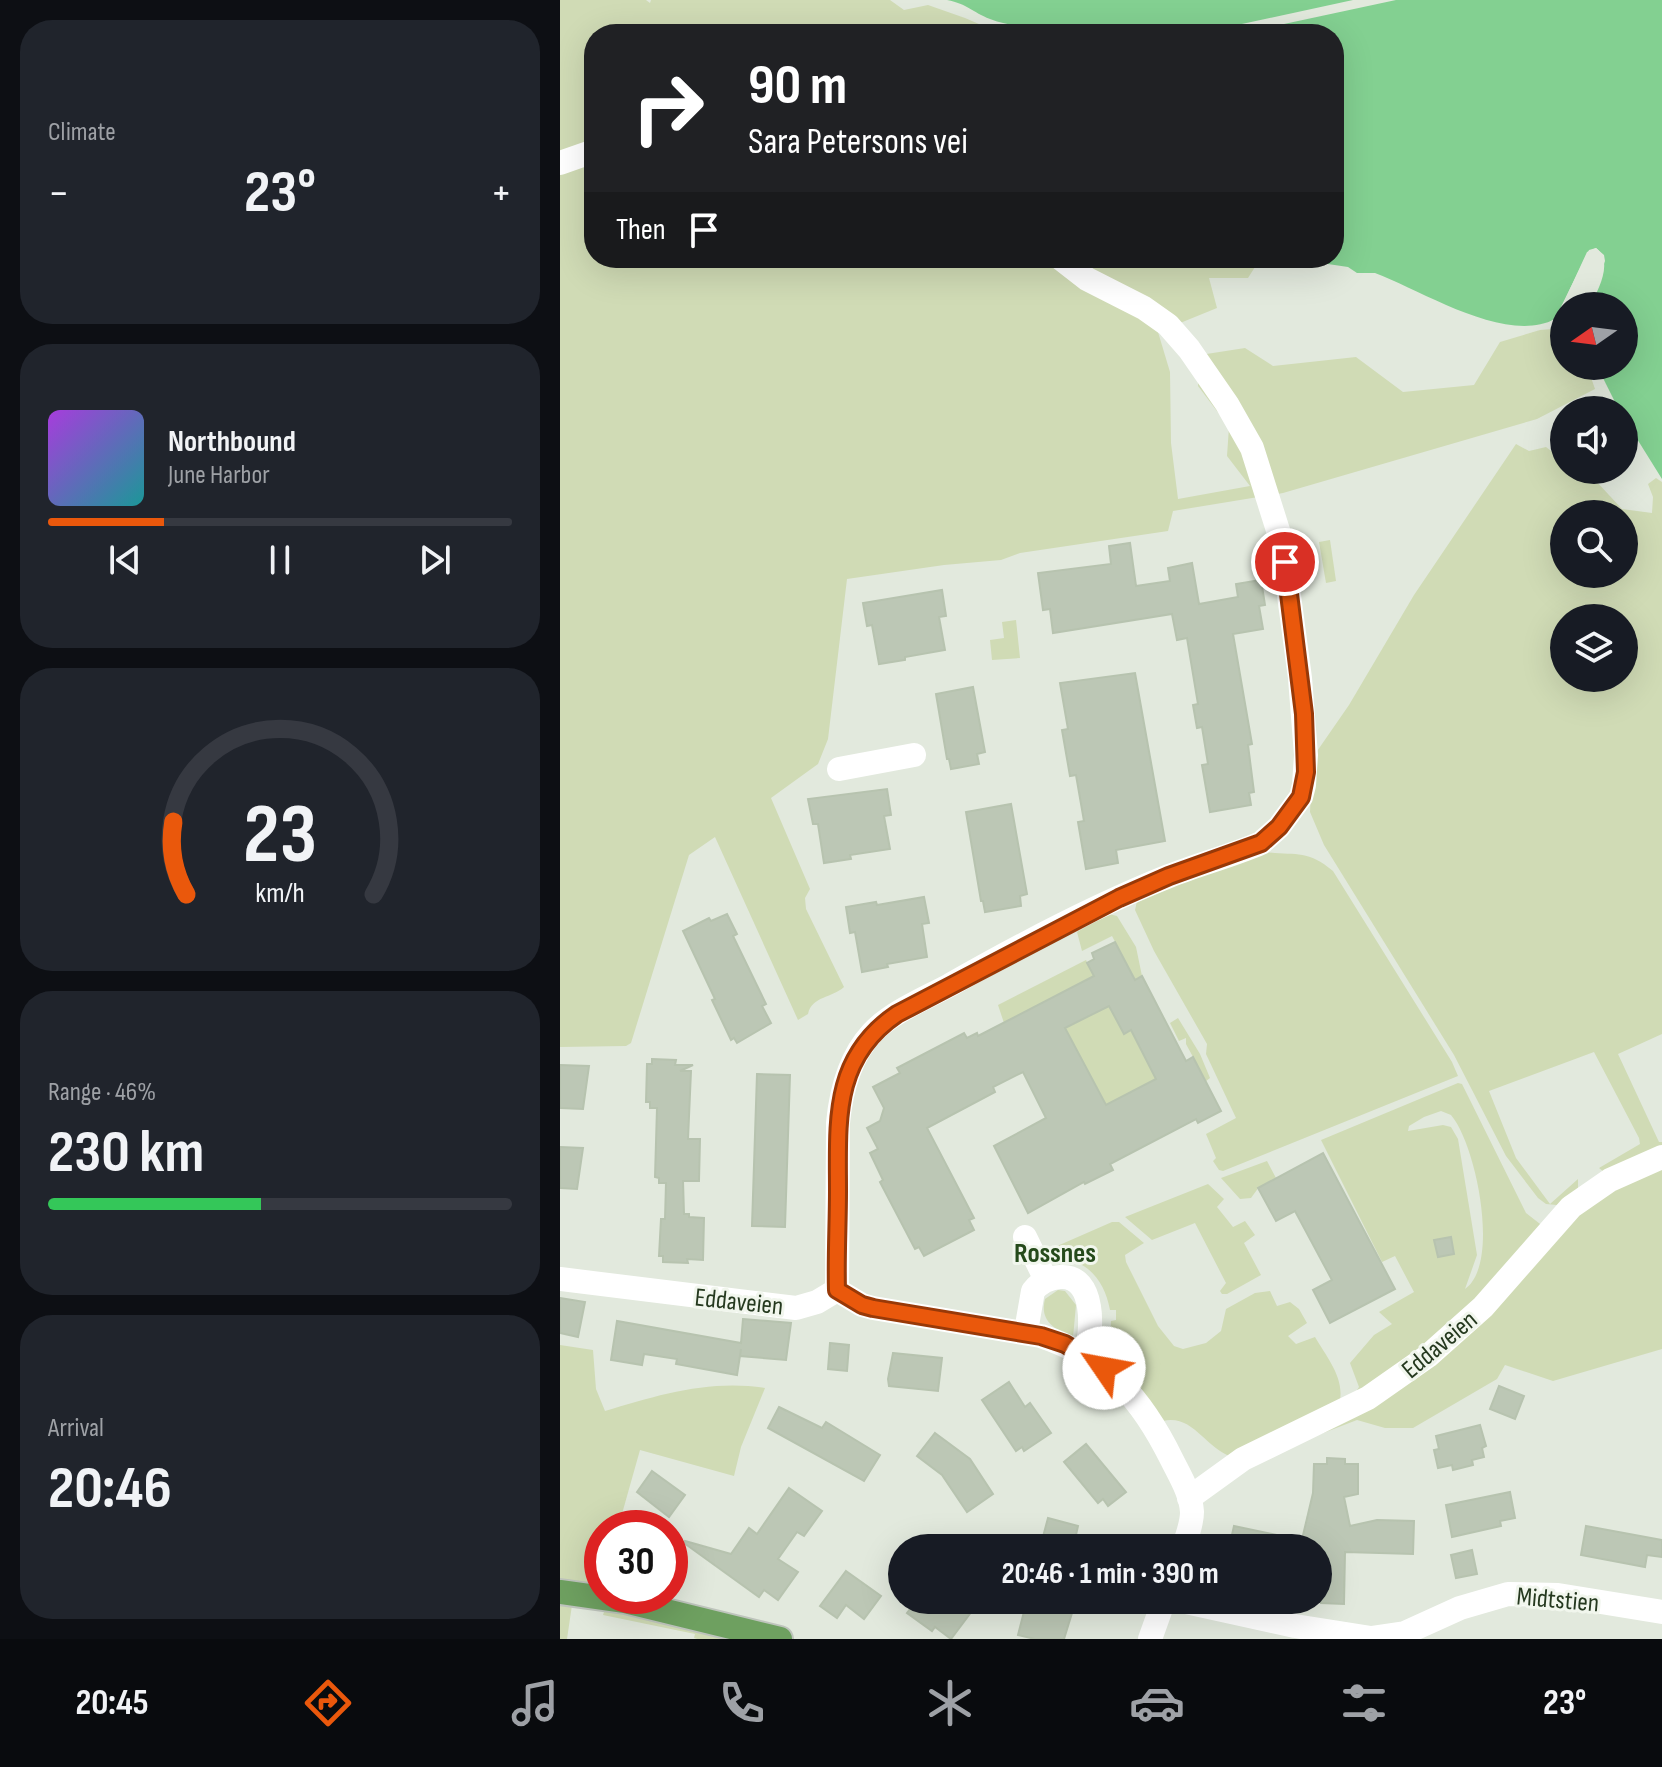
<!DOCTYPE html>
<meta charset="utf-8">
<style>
body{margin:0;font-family:"Sofia Sans Condensed",sans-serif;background:#20242c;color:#f1f3f6;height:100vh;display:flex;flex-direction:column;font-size:30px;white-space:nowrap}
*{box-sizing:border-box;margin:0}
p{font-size:26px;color:#9ea1a6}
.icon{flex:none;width:44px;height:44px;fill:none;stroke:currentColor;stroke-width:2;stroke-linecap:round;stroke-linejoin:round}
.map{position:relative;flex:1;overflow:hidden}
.details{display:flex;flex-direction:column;gap:20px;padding:20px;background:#0d0f14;width:560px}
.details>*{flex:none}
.banner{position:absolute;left:24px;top:24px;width:760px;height:244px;border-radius:32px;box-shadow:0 8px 32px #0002;background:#202124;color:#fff;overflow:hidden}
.needle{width:52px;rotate:256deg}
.fabs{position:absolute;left:990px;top:292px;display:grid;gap:16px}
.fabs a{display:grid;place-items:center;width:88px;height:88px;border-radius:50%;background:#171b24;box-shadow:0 8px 32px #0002;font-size:40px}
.speed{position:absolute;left:24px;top:1510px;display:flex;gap:16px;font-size:40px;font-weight:700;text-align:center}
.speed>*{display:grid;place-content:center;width:104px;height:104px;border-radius:50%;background:#171b24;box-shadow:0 8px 32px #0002;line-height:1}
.speed .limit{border:12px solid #d22;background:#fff;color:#111}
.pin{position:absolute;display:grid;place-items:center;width:68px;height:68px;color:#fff;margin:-34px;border:4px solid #fff;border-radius:50%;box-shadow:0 2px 8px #0007}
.me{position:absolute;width:88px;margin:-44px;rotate:303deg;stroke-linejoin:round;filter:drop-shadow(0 0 6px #0008)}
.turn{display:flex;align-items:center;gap:28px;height:168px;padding:0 32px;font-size:36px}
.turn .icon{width:104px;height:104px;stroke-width:2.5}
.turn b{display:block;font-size:56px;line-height:68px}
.then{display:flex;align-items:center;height:76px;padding:0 32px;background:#0003;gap:16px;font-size:30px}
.big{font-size:60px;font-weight:700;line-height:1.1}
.details .tile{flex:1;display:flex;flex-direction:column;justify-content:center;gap:12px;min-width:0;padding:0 28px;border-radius:32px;background:#20242c}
.details .dial{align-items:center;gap:0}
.dial svg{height:208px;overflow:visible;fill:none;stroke:#363941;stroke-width:7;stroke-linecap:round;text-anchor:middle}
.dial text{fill:#f1f3f6;stroke:none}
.song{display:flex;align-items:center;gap:24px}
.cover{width:96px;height:96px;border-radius:12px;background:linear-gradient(135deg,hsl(280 70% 55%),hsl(180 70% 35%))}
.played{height:8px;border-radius:4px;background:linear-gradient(90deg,#ea580c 25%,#363941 25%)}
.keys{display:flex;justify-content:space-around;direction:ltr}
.heat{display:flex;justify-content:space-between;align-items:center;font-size:44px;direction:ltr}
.charge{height:12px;border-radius:6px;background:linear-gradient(90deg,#34c759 46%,#363941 0)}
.trip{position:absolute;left:328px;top:1534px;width:444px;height:80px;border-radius:40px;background:#171b24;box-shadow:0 8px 32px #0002;font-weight:700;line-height:80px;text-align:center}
.menu{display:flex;height:128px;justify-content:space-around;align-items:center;background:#090b0e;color:#9ea1a6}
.menu .icon{width:56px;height:56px}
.menu .selected{color:#ea580c}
.menu b{font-size:36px;color:#f1f3f6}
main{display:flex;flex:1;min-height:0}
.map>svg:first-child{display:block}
.green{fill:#d0dbb5;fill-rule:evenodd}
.water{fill:#83d091}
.pier{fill:#e2e9dd}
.building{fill:#bcc7b5;stroke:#b7c3af;stroke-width:2;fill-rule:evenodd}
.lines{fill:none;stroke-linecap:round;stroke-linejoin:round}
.major-casing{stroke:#bec4bc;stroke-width:28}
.minor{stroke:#fff;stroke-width:24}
.major{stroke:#6ea060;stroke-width:24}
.route-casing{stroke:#983908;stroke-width:20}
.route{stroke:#ea580c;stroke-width:14}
.labels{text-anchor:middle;stroke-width:6;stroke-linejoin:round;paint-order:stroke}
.street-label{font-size:26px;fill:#25391f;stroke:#f1f6ed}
.neighbourhood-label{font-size:28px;font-weight:bold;fill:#254a1b;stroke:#f1f6ed}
</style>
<main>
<section class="details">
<div class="tile"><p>Climate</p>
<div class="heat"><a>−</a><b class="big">23°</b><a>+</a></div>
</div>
<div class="tile">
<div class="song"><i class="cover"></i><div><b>Northbound</b><p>June Harbor</p></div></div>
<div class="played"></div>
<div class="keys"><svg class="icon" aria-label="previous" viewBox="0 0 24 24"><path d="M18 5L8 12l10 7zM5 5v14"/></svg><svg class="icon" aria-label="pause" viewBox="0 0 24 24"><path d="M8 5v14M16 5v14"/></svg><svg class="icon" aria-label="next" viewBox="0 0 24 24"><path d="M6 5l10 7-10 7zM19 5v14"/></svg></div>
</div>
<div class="tile dial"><svg viewBox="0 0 100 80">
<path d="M14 69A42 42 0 1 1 86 69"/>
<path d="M14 69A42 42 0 0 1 9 41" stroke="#ea580c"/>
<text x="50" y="56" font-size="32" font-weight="700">23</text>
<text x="50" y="72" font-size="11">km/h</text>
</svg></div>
<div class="tile"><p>Range · 46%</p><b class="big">230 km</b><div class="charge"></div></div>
<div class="tile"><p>Arrival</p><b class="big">20:46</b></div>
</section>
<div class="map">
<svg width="1102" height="1639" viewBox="0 0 1102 1639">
<rect width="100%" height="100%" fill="#e2e9dd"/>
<g class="green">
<path d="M 0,0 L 86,0 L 90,3 L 91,0 L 330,0 L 344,10 L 368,5 L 405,18 L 442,34 L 34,34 L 34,258 L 692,258 L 695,267 L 688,278 L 649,278 L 657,308 L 598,332 L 610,372 L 611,443 L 618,499 L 690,486 L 667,456 L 669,427 L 638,386 L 640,355 L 685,348 L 713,366 L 796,357 L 843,392 L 914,385 L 940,342 L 980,330 L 1004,328 L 1004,366 L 1027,366 L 1035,389 L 977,419 L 723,493 L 613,511 L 608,531 L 460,553 L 441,560 L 384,565 L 287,579 L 268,739 L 258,764 L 211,798 L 250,889 L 245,898 L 246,909 L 284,987 C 272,998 252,996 248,1014 L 238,1020 L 155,837 L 129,855 L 71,1043 L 66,1046 L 0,1047 Z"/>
<path d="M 956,444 L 969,451 L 986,447 L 1004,461 L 1004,470 L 1036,470 L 1036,481 L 1062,509 L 1092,513 L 1093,497 L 1088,484 L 1096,478 L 1102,482 L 1102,1034 L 1058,1054 L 1099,1142 L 1102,1142 L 1102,1152 L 1044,1172 L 1039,1168 L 1080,1144 L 1079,1138 L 1034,1052 L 929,1091 L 956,1158 L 990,1204 L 1018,1179 L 1018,1192 L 997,1205 L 986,1204 L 978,1198 L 946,1156 L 894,1055 L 764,845 L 750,812 L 753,757 L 789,705 L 854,595 ZM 1004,514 L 1064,514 L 1064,574 L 1004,574 ZM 1004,618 L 1064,618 L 1064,678 L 1004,678 Z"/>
<polygon points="770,540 776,581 766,583 759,542"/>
<polygon points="456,620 460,658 432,660 430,640 444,638 442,622"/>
<path d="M 706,852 C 736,856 747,849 773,871 L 892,1062 L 898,1076 L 663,1171 L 659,1170 L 653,1161 L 656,1158 L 646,1134 L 676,1118 L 646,1054 L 647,1044 L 594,951 L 575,910 L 578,897 Z"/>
<polygon points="549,914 557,916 576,947 582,976 575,980 552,936 522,951 517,932"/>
<polygon points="526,960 534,976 444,1023 438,1005"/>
<polygon points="549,1006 564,1034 571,1030 596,1079 546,1105 498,1032"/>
<polygon points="618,1018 640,1054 650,1078 646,1081 626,1044 626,1038 619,1041 610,1023"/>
<path d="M 898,1083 L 902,1084 L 966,1213 L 984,1227 L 896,1326 L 800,1393 L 797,1390 L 799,1387 L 790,1363 L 814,1335 L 832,1324 L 819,1312 L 854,1292 L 835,1256 L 822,1262 L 761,1140 ZM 881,1111 L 891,1115 C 916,1144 941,1264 905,1289 L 917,1255 L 898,1139 L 891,1127 L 883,1125 L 848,1131 L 849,1126 L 864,1117 Z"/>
<polygon points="707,1161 716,1178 699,1187 691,1198 680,1199 661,1178"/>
<polygon points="1102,1161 1102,1349 993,1381 945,1365 937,1379 853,1428 825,1428 797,1420 719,1450 838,1386 1011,1212"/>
<polygon points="648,1184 664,1199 657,1207 673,1227 685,1221 695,1235 684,1243 701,1275 667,1294 662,1294 660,1291 666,1283 635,1223 592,1240 565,1217"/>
<path d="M 552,1222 L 559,1222 L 584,1243 L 565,1255 L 566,1262 L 598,1326 L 614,1346 L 623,1349 L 646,1343 L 661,1331 L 666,1309 L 695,1293 L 710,1291 L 717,1306 L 730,1302 L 739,1309 L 747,1323 L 728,1336 L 736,1344 L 755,1337 C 766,1356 784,1377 780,1400 L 672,1457 C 645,1448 633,1414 603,1421 L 549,1359 L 551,1321 L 556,1320 L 556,1310 L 550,1310 C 544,1278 525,1257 491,1258 L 488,1250 Z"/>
<path d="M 498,1290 L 505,1291 L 516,1305 L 513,1337 C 496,1330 479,1322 485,1299 Z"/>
<path d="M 0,1345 L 33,1350 L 36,1389 L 45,1411 C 97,1395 151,1379 205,1388 L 181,1447 L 174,1476 L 80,1450 L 58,1528 L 42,1528 L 42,1580 L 12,1605 L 7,1639 L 0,1639 Z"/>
<polygon points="45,1609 170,1639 137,1639 134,1638 135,1634 43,1615"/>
</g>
<path class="water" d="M 387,0 L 1102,0 L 1102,479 L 1064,418 L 1064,410 L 1059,410 L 1037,366 L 1064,366 L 1064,306 L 1030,306 C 1038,290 1054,262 1036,248 L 1029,250 L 995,319 C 946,345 863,291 815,273 L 797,273 L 788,267 L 761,263 L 724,266 L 721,258 L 774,258 L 774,34 L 474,34 C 460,24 445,25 430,19 C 412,12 408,4 387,0 Z"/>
<g class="pier">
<polygon points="793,0 836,0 678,34 645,34 654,30"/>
<polygon points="1036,248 1044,255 1045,261 1030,306 1026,306 1041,261 1035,252 1029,257 1022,276 1007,306 1004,306 1000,320 997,324 988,323 997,317 1027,252"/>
</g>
<g class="building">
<polygon points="570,543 576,586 610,581 608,568 632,563 639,604 678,597 676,584 701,580 705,605 699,606 703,629 673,634 692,744 688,745 694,792 689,793 691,805 650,812 642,765 648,764 642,727 637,728 633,705 638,704 627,638 617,640 612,614 493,633 490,609 483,610 478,573 551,564 549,546"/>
<polygon points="382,590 386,616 379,617 385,650 345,657 345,660 319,664 312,625 307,626 303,603"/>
<polygon points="575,673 605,841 556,850 558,863 526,869 518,822 524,821 516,775 510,776 502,730 508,729 500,683"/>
<polygon points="413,687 425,752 417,754 419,764 391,769 389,759 387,759 376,694"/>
<polygon points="327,789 331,815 324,816 330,849 290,855 291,859 264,863 258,824 253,824 248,799"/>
<polygon points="451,804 467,894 460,896 461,906 425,912 423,901 421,901 406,812"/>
<polygon points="364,897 369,923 362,924 367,957 327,964 328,967 302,972 295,932 290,933 286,907 316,902 317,905"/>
<polygon points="167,914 177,934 173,936 206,1004 202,1006 211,1023 177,1043 174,1038 171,1040 152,1000 155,999 123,931 149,918 151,921"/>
<path d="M 555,942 L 575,980 L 582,976 L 626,1061 L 633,1057 L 661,1111 L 638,1123 L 636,1119 L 550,1164 L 553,1170 L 525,1184 L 524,1182 L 468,1213 L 434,1146 L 486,1118 L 463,1072 L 433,1087 L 435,1092 L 367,1128 L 414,1218 L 409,1220 L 414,1230 L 364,1256 L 359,1247 L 355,1249 L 320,1182 L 323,1180 L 310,1153 L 318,1149 L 307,1128 L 320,1121 L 324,1108 L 313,1087 L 340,1073 L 337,1068 L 404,1033 L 407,1038 L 417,1033 L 418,1036 L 534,976 L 527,963 L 534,959 L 532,953 ZM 549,1006 L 564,1034 L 571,1030 L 596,1079 L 546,1105 L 505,1028 Z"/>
<polygon points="92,1059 116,1060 115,1065 133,1065 120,1071 131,1071 128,1139 140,1139 139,1181 123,1181 124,1214 129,1214 129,1217 144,1218 143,1260 127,1259 128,1263 103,1262 103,1256 99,1256 101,1219 105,1219 106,1183 99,1183 99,1178 95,1177 97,1108 90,1108 90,1102 86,1102 87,1064 92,1064"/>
<polygon points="0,1065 29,1066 23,1109 0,1108"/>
<polygon points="197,1074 230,1075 225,1227 192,1226"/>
<polygon points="0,1147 23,1148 17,1189 0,1188"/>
<polygon points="763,1153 835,1289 770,1323 753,1290 772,1280 735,1211 716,1221 698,1188"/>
<polygon points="891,1237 894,1254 878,1257 874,1240"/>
<polygon points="0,1298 25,1302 18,1337 0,1333"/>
<polygon points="183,1319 231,1323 226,1360 180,1356 181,1349 177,1375 116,1364 117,1359 84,1354 82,1365 51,1360 57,1321 181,1343"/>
<polygon points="270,1343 289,1345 287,1371 268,1369"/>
<polygon points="333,1353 382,1358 378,1391 329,1386 328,1379"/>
<polygon points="449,1382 465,1407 470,1403 491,1433 464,1451 462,1447 456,1451 422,1400"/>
<polygon points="939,1386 964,1396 955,1419 930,1409"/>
<polygon points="219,1407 262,1428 266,1422 320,1455 304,1481 208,1428"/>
<polygon points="920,1425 926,1446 922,1448 924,1457 912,1460 913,1465 893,1470 892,1465 878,1468 874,1450 879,1449 876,1436"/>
<polygon points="375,1433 410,1459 433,1494 407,1512 382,1475 357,1456"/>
<polygon points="526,1444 566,1492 548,1506 543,1499 538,1503 504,1462"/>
<polygon points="767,1458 785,1459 785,1464 798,1464 798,1494 784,1497 790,1526 817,1520 854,1521 853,1554 785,1552 784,1604 761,1603 762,1548 740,1548 753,1493 754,1464 767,1464"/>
<polygon points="92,1471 125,1495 109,1517 77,1492"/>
<polygon points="229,1488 262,1511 244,1536 237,1532 218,1559 238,1572 218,1600 204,1590 199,1597 124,1543 125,1541 171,1554 189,1528 197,1534"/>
<polygon points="950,1492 955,1518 940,1521 941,1526 892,1537 886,1505"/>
<polygon points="488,1518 518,1526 513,1548 480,1548"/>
<polygon points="674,1526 740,1540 740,1548 669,1548"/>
<polygon points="1026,1526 1102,1540 1102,1557 1087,1555 1085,1567 1021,1555"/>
<polygon points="912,1550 917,1574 896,1578 891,1555"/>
<polygon points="286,1571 321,1596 304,1619 286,1605 277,1618 260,1606"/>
<polygon points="357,1600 396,1600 412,1611 391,1639 375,1627 372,1631 347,1613"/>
<polygon points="467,1600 516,1600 504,1639 475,1639 458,1635"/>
</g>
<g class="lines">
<g class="major-casing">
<polyline id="major" points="0,1592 65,1601 220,1639"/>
</g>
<g class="minor">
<polyline points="0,163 34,151"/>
<polyline points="279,769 354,755"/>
<polyline points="465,1237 486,1280"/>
<polyline points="0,1279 236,1308 257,1302 277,1290"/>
<path d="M 277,1290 L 278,1123 C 281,1091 289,1058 312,1033 C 332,1012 364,999 390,985 C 460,945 534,906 609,876 C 639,864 671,856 701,843 L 719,827 L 741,797 L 744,785 L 746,755 L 740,678 L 722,543 L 692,448 L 667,404 L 629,349 L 608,325 L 584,308 L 527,279 L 500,258"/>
<path d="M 277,1290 L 302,1305 L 313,1308 L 481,1336 C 547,1358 582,1399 612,1460 C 620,1476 631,1494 632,1512 C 632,1524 627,1537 623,1548"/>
<path d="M 466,1331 L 473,1291 C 480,1282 488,1278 500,1277 C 536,1274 533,1333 525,1355"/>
<polyline points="629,1498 683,1459 808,1398 868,1356 923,1307 1011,1207 1050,1180 1102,1157"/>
<polyline points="617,1600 735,1626 811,1638 845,1633 900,1608 948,1594 998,1595 1102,1612"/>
<polyline points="590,1639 604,1600"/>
</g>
<use href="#major" class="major"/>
</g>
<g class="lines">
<g class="route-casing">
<path id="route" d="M 544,1368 L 505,1344 L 481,1336 L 313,1308 L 302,1305 L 277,1290 C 276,1257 278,1224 278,1191 C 278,1121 272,1058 337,1014 L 559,898 L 609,876 L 701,843 L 719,827 L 741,797 L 746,772 L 744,714 L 725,562"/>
</g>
<use href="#route" class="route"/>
</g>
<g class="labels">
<g class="street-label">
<text transform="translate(179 1301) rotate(6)" y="9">Eddaveien</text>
<text transform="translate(879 1344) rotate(-40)" y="9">Eddaveien</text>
<text transform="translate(998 1599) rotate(5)" y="9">Midtstien</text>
</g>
<g class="neighbourhood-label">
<text x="495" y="1262">Rossnes</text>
</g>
</g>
</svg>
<div class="fabs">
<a><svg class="needle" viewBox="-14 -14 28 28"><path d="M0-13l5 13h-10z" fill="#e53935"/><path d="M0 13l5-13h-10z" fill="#9ea1a6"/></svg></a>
<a><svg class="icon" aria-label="sound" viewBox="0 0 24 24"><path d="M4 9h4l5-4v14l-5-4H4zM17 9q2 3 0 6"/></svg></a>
<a><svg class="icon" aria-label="search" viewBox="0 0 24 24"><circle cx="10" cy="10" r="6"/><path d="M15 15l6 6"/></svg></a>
<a><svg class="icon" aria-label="layers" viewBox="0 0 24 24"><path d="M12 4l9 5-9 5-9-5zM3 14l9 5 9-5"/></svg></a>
</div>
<div class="speed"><div class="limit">30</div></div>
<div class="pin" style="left:725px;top:562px;background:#d93025"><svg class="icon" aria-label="arrive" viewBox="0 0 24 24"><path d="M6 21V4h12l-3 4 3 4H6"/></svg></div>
<svg class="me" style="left:544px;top:1368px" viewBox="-20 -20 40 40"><circle r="19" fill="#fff"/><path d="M0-13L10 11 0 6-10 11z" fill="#ea580c"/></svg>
<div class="trip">20:46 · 1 min · 390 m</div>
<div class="banner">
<div class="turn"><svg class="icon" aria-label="right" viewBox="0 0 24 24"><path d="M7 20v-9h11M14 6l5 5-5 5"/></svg><div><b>90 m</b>Sara Petersons vei</div></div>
<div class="then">Then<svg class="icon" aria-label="arrive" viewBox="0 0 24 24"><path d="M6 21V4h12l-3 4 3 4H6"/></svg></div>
</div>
</div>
</main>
<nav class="menu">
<b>20:45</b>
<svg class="icon selected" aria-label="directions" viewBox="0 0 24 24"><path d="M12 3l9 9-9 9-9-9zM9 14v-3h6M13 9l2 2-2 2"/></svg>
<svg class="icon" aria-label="music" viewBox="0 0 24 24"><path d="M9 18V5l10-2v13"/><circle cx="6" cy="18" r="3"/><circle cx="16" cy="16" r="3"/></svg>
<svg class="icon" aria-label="phone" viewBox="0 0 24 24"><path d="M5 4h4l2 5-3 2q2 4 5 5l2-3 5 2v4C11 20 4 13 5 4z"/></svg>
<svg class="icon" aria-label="climate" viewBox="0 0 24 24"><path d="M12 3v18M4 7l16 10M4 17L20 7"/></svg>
<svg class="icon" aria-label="car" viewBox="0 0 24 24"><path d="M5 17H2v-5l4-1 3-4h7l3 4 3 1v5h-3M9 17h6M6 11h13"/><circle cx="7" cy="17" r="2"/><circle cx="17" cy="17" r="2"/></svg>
<svg class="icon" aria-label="filters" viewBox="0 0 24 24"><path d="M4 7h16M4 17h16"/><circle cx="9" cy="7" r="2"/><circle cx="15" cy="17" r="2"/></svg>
<b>23°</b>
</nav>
